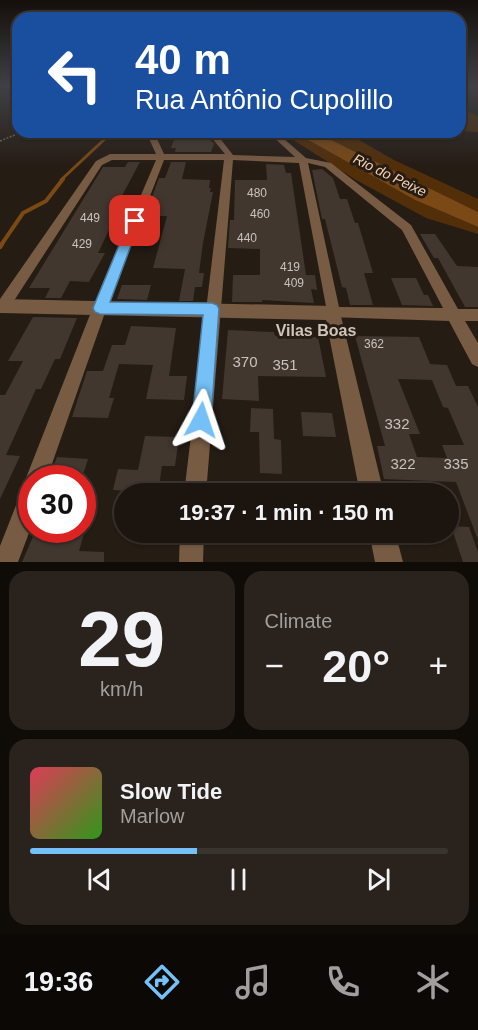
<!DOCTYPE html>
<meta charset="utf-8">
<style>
body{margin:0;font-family:Arial,sans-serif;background:#29221d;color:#f1f3f6;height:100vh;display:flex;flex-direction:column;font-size:22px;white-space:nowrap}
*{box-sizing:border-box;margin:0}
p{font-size:20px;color:#a09f9e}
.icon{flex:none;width:33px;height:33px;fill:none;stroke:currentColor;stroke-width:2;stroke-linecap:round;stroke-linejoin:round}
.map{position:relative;height:562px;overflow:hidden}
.drawer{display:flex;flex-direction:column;gap:9px;padding:9px;background:#0f0c08;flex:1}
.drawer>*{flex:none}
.guide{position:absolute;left:12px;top:12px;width:454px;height:126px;border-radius:18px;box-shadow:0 2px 4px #0004,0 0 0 2px #3a342f;background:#1a4fa0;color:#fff;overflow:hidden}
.speed{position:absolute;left:18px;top:465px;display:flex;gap:12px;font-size:30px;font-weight:700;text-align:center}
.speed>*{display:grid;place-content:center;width:78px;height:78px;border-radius:50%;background:#1c150f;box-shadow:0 2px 4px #0004,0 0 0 2px #3a342f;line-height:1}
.speed .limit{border:9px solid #d22;background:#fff;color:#111}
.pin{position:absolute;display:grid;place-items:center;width:51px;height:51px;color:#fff;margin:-26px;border-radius:12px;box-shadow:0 3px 9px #0006}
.me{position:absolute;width:66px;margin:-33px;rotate:5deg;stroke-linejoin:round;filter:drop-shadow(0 0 4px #0008)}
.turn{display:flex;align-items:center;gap:21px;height:126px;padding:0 24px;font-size:27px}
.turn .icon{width:78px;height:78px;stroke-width:2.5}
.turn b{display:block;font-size:42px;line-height:51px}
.big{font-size:45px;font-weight:600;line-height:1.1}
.drawer .tile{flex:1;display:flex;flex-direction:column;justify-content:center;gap:9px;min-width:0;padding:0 21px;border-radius:18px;background:#29221d}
.drawer .dial{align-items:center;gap:0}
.dial b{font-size:78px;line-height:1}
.song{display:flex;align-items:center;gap:18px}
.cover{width:72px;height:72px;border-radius:9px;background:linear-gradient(135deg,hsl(350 70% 55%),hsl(110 70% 35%))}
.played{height:6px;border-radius:3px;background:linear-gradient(90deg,#75c0f6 40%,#3a342f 40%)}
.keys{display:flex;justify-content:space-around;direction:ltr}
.heat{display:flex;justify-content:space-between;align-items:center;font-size:33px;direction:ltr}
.drawer .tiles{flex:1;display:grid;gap:9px;grid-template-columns:1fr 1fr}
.tile:last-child{grid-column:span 2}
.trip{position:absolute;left:114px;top:483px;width:345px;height:60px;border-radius:30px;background:#1c150f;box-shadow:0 2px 4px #0004,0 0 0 2px #3a342f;font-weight:600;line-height:60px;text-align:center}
.tabs{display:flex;height:96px;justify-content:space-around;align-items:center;background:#0b0806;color:#a09f9e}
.tabs .icon{width:42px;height:42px}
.tabs .current{color:#75c0f6}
.tabs b{font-size:27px;color:#f1f3f6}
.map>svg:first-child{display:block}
.green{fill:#522e09}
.water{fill:#7b4915}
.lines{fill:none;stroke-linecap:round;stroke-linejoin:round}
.stream-far2{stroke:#7b4915;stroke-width:3}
.stream-far1{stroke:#7b4915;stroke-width:4}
.stream{stroke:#7b4915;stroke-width:4.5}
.building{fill:#41372f;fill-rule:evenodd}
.path{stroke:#766e67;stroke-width:1.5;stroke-dasharray:2 1.5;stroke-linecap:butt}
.minor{fill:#785b43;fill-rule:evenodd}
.tertiary{fill:#785b43;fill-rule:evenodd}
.route{fill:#75c0f6;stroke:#4c7da0;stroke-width:1.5}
.labels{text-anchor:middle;stroke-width:6;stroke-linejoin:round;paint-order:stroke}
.number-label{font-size:12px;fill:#cac2bc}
.far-water-label{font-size:14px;font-style:italic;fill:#f6d1b2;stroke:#251c14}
.near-number-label{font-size:15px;fill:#cac2bc}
.neighbourhood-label{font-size:16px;font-weight:bold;fill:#d0c3b9;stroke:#251c14}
</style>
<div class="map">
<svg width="478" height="562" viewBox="0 0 478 562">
<rect width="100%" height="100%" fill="#251c14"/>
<g class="green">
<polygon points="460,108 478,116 478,132 461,131"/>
<polygon points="281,132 294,132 415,200 478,227 478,234 426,218 356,180"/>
<polygon points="315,132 345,132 394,160 478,199 478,212"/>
</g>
<polygon class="water" points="294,132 315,132 478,212 478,227 415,200"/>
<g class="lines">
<polyline class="stream-far2" points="61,180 109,135 108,132"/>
<polyline class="stream-far1" points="1,245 23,213 46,201 63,179"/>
<polyline class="stream" points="0,247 2,244"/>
</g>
<g class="building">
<polygon points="177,132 205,134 214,144 211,152 175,152 176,148 171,148"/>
<polygon points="128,162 140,162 117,205 121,205 98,253 105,253 89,282 70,281 61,298 45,298 50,288 29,288 103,167 125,167"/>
<polygon points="171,162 186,162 182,179 210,180 209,188 211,188 210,192 213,192 203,243 199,273 204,273 202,287 195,287 193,301 179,301 185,269 153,268 167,216 145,216 159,178 165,178"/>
<polygon points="266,164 284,165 286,173 291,173 306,275 315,275 317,290 311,289 314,303 262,300 262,302 232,302 233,275 260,275 260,249 228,248 230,220 234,220 235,180 267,180"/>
<polygon points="322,169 333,178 340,199 347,199 355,223 358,223 373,273 364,273 373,305 350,305 346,288 342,287 325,219 322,219 312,170"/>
<polygon points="420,234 435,234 457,266 478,267 478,307 465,307 438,258 434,258"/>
<polygon points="391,278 416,278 424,295 428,295 433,306 402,305"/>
<polygon points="122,285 151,285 147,300 117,299"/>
<polygon points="33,317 77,318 60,359 55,359 41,389 36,389 6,455 20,456 0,499 0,395 5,395 23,361 8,361"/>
<polygon points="131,326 176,328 169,376 187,376 184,400 146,399 153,365 119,364 109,398 114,398 108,418 72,417 87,371 103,371 112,345 125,345"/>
<polygon points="228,330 274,332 275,336 318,337 326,377 258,376 259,401 222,399"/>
<path d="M 355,336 L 419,337 L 430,364 L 447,365 L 456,386 L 468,386 L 478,407 L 478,540 L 456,482 L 384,479 L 377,446 L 385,446 ZM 398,379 L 432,380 L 443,407 L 448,408 L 464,445 L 442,445 L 447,458 L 417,457 L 409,434 L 420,434 Z"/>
<polygon points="251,408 273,409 274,439 281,440 282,474 260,473 259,432 250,432"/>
<polygon points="301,412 332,413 336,437 303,436"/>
<polygon points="145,436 179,437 175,466 162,466 158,494 128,494 129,491 113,490 118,469 138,470"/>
<polygon points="57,457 88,459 82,478 49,478"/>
<polygon points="451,526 469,527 478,552 478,562 463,562"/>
<polygon points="36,530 85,530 79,551 104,552 104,562 22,562"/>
</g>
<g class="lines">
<polyline class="path" points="0,141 22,132"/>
<g class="minor">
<path d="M 146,132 L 154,132 L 164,154 L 225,154 L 207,132 L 215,132 L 233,155 L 295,157 L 269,133 L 276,132 L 306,158 L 331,163 L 411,225 L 458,309 L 478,309 L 478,321 L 465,321 L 478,343 L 478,367 L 472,364 L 449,321 L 328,317 L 299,163 L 233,160 L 206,494 L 184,494 L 224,160 L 164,160 L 107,307 L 47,478 L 32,478 L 32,525 L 18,562 L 0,562 L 0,546 L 24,485 L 29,484 L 26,478 L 93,307 L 156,160 L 112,160 L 102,165 L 8,310 L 0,311 L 0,299 L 96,161 L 110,154 L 156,154 ZM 308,163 L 325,167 L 402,230 L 443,308 L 339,307 Z"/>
<polygon points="180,532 204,532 203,562 179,562"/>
</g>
<g class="tertiary">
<polygon points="0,299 333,306 339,308 384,494 360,494 326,320 0,313"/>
<polygon points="369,532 395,532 403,562 375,562"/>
</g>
</g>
<linearGradient id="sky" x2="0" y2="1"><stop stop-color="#140f0b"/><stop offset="0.52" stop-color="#404045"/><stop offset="1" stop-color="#404045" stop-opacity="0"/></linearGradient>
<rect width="478" height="166" fill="url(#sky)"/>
<polygon class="route" points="135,218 140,221 110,302 212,303 217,305 219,309 211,420 208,427 201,430 195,427 192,420 203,315 100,314 95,312 93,308 129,221"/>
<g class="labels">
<g class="number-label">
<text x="257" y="197">480</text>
<text x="260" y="218">460</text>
<text x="90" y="222">449</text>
<text x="247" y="242">440</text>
<text x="82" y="248">429</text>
<text x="290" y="271">419</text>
<text x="294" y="287">409</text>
<text x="374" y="348">362</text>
</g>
<g class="far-water-label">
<text transform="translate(390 175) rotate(26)" y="5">Rio do Peixe</text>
</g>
<g class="near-number-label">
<text x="245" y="367">370</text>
<text x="285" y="370">351</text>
<text x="397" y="429">332</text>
<text x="403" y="469">322</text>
<text x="456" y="469">335</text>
</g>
<g class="neighbourhood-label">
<text x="316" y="336">Vilas Boas</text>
</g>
</g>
</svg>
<div class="speed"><div class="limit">30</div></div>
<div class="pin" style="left:135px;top:221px;background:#d93025"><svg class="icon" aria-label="arrive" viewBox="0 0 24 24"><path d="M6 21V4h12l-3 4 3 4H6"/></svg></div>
<svg class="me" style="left:201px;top:420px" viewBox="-20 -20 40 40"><path d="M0-17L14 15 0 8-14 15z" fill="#75c0f6" stroke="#fff" stroke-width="4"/></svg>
<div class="trip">19:37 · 1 min · 150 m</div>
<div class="guide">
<div class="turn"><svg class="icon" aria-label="left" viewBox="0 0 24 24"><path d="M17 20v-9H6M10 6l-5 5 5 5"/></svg><div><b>40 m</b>Rua Antônio Cupolillo</div></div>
</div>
</div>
<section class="drawer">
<div class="tiles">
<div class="tile dial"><b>29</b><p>km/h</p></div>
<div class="tile"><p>Climate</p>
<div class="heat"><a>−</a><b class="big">20°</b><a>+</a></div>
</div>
<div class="tile">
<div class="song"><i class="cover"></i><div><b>Slow Tide</b><p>Marlow</p></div></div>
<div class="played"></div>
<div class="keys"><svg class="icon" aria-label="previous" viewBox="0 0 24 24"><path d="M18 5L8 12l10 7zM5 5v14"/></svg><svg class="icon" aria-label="pause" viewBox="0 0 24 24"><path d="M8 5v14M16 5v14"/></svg><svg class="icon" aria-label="next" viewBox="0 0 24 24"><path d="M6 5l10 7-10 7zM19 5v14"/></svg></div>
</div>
</div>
</section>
<nav class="tabs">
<b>19:36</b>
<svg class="icon current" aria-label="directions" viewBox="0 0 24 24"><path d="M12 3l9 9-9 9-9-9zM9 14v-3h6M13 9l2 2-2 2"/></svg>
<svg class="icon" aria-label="music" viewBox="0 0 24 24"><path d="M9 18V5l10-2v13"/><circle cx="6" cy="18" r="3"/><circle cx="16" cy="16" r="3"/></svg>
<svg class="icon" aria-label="phone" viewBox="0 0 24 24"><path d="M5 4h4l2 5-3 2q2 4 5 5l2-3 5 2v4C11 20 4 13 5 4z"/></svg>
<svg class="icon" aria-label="climate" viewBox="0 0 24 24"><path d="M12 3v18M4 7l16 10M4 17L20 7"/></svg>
</nav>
